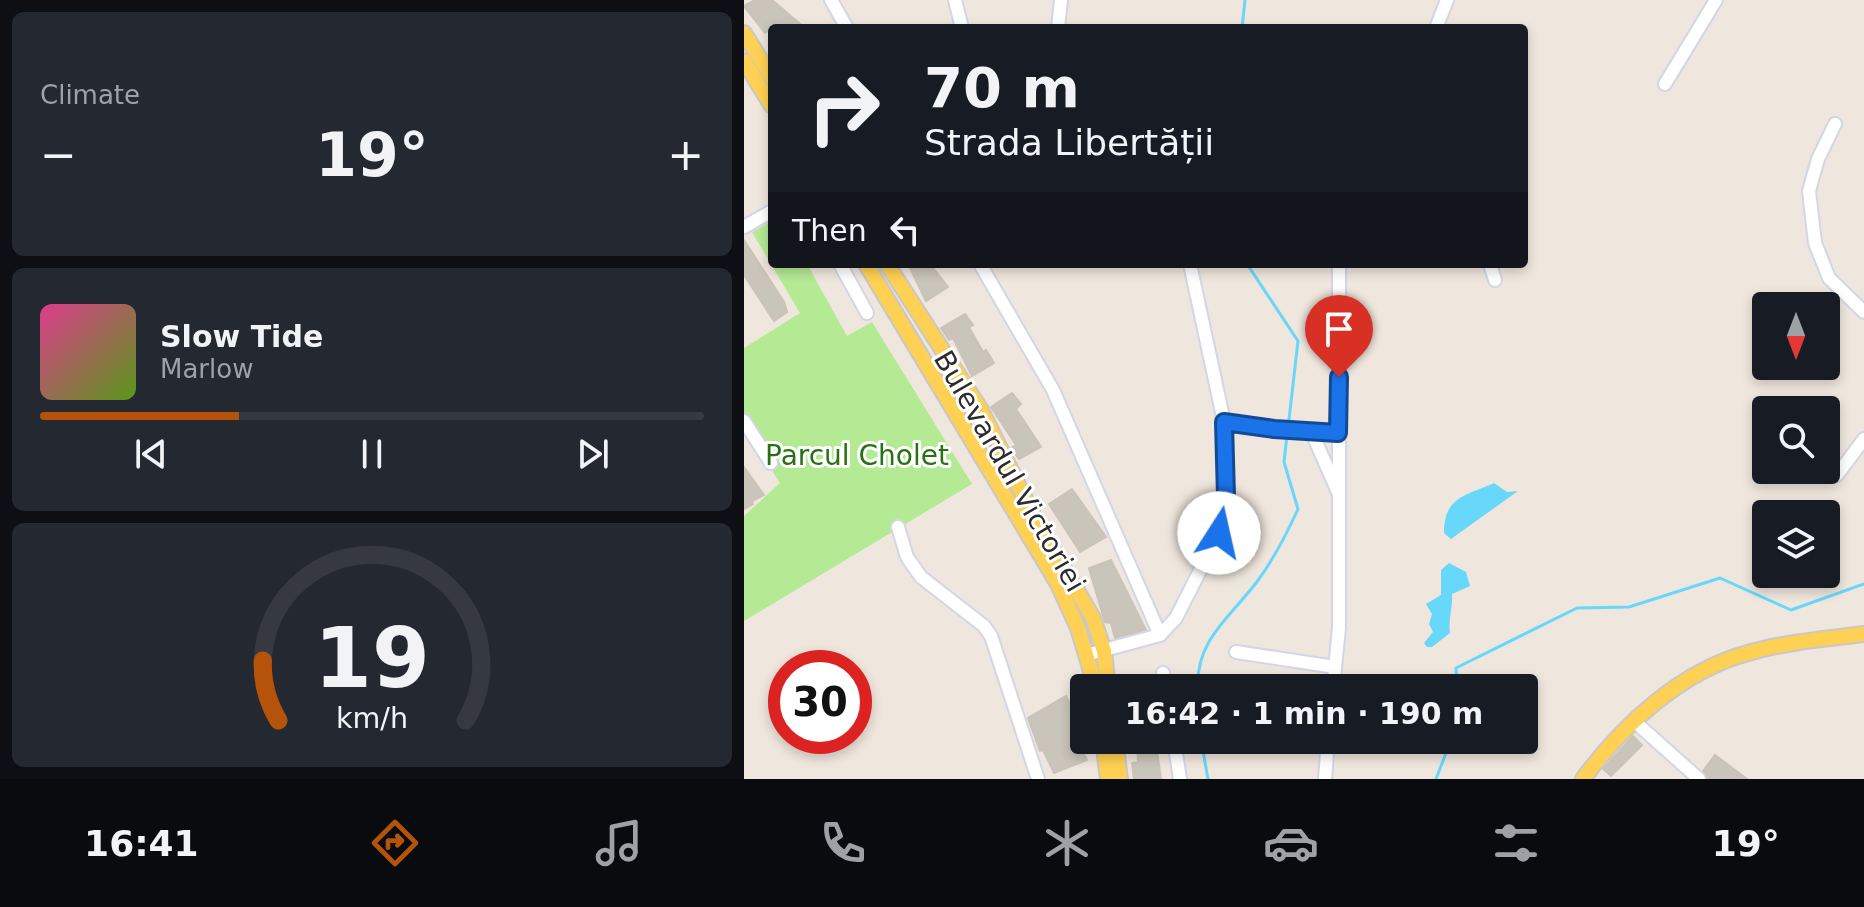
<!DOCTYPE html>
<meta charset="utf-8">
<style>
body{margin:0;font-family:"DejaVu Sans",sans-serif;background:#242831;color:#f1f3f6;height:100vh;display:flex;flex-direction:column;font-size:30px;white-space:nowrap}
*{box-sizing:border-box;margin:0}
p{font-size:26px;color:#9ea1a6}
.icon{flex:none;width:44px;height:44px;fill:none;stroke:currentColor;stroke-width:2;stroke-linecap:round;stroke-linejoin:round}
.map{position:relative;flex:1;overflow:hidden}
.side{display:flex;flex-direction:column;gap:12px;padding:12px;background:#0d0f14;width:744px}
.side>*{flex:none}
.top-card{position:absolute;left:24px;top:24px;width:760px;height:244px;border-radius:8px;box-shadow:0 4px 12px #0003;background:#171b24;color:#f1f3f6;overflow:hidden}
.needle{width:52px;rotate:180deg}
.buttons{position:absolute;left:1008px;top:292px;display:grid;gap:16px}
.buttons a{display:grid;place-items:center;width:88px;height:88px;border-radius:8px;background:#171b24;box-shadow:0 4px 12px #0003;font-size:40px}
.speed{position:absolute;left:24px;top:650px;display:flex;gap:16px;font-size:40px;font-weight:700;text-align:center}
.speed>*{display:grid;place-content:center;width:104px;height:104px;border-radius:50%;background:#171b24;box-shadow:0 4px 12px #0003;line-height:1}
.speed .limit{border:12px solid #d22;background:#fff;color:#111}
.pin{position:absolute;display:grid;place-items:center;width:68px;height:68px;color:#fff;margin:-82px -34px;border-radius:50% 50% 50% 0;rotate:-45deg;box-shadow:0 0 8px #0007}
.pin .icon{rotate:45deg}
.me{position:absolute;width:88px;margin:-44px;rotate:10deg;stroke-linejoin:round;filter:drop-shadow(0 0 6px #0008)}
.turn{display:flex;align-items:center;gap:28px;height:168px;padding:0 24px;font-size:36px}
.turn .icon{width:104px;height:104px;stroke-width:2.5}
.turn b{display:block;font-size:56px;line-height:68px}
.then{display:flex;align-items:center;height:76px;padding:0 24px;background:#0003;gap:16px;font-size:30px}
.big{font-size:60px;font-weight:700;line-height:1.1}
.side .widget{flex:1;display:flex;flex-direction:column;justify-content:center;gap:12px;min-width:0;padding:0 28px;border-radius:12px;background:#242831}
.side .dial{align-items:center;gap:0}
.dial svg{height:208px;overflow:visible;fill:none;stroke:#363941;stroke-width:7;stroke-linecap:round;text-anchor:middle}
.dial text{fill:#f1f3f6;stroke:none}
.song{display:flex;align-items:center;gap:24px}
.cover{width:96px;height:96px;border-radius:12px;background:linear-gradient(135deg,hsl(330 70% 55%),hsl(90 70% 35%))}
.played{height:8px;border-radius:4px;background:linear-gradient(90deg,#b45309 30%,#363941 30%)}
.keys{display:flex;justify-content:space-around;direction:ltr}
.heat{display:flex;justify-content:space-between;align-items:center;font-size:44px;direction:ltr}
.trip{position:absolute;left:326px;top:674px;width:468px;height:80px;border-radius:8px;background:#171b24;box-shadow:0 4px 12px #0003;font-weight:700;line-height:80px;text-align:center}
.tab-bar{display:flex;height:128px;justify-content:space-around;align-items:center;background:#090b0e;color:#9ea1a6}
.tab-bar .icon{width:56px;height:56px}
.tab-bar .active{color:#b45309}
.tab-bar b{font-size:36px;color:#f1f3f6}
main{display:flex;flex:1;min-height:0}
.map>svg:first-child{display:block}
.green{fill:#b5ea95}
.water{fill:#67d8fa}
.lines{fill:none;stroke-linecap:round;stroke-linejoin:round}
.stream{stroke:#67d8fa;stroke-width:3}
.building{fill:#c9c5bb;stroke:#cbc3b6;stroke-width:2}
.minor-casing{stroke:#d2d6e6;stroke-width:16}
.major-casing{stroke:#c8c8c8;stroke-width:18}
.minor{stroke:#fff;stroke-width:12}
.major{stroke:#fed053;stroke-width:14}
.route-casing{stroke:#114b97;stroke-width:20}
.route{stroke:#1a73e8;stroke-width:14}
.labels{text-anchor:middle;stroke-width:6;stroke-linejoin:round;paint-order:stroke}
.park-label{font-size:28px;fill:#2a7114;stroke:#fff}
.street-label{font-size:28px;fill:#2c2c2c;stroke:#fff}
</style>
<main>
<section class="side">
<div class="widget"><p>Climate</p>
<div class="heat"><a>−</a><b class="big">19°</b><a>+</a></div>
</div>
<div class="widget">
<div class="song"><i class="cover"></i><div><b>Slow Tide</b><p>Marlow</p></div></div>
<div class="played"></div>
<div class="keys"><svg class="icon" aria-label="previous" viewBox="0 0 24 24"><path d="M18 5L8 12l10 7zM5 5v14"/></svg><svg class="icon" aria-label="pause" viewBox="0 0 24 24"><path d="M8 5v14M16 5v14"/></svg><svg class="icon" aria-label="next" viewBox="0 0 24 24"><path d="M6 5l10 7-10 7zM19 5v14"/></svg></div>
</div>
<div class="widget dial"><svg viewBox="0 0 100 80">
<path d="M14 69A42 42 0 1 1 86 69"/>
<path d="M14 69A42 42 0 0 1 8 46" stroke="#b45309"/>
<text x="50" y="56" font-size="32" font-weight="700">19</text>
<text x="50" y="72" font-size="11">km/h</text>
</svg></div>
</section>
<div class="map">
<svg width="1120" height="779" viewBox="0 0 1120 779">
<rect width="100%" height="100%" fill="#efe6dd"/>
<polygon class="green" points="28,221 28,264 63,264 103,336 128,322 228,484 0,621 0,516 36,483 0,427 0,348 56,313 8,232"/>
<g class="water">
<path d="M 750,483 L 763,492 L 774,491 L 707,539 L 700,533 C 700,497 721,496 750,483 Z"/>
<path d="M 705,563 L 722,572 L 726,586 L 708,594 C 709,608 704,619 706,633 L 688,647 L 683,647 L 680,643 L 689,632 L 685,624 L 688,614 L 682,604 L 697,595 L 697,570 Z"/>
</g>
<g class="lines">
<g class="stream">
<polyline points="498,28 501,0"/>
<polyline points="503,264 554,341 544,428"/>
<path d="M 454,688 C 451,639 489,615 515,579 C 531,557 543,533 554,509 L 540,462 L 543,435"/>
<polyline points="713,688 712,668 833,608 885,607 976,578 1047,610 1120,584"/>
<polyline points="457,740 464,779"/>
<polyline points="692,779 707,740"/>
</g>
</g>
<g class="building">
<polygon points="11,0 28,0 61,28 28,28 21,33 0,6"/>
<polygon points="0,240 40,302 43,312 30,321 0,275"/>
<polygon points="164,264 186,264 204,287 182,301"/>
<polygon points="221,314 229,325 225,327 239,352 242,350 250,363 228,376 209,338 205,340 197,328"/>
<polygon points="268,393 277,404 272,409 297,447 275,459 267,448 272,445 247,407"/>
<polygon points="0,467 20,495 8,501 9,504 0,509"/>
<polygon points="328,489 362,537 336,552 305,504"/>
<polygon points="367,560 402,630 371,638 367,623 361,622 345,568"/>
<polygon points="322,696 340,733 340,737 332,739 343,760 310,773 299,750 296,751 284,718"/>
<polygon points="889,736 898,745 867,776 859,769"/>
<polygon points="393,740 421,740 413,751 417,779 390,779 388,763 394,762"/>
<polygon points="971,755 1003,779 964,779 959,771"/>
</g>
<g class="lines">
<g class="minor-casing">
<g id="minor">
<polyline points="87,0 103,28"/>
<polyline points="211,0 218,28"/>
<polyline points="314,28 317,0"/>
<polyline points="692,28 703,0"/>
<polyline points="921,84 972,0"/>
<polyline points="1091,124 1074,159 1065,191 1071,243 1085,278 1120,312"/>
<polyline points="0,227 28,211"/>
<polyline points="96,264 123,313"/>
<polyline points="236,264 309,390 416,635"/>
<polyline points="746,264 751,280"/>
<polyline points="0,421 27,463"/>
<polyline points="480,422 530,429 594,433"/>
<polyline points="568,433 594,492"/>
<polyline points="1093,475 1120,439"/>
<polyline points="154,527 163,557 177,577 240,626 247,636 294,779"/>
<polyline points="492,652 591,667"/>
<polyline points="342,655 416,635 432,618 475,533 482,497 480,422 446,264"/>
<polyline points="419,673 421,688"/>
<polyline points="589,688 595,628 595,264"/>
<polyline points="890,721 955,779"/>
<polyline points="430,740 436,779"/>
<polyline points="581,779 584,740"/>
</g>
</g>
<g class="major-casing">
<g id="major">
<polyline points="0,33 28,78"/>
<polyline points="0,61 28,106"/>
<polyline points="122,264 314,584 334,628 352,688"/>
<polyline points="143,264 237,410 291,519 349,618 360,651 364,688"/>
<polyline points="359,740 364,779"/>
<polyline points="371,740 376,779"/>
<path d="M 839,779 C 879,725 937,671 1004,653 C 1041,642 1081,639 1120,634"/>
</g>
</g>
<use href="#minor" class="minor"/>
<use href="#major" class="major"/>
</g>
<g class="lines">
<g class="route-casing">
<polyline id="route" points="475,533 482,497 480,422 530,429 594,433 595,377"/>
</g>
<use href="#route" class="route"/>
</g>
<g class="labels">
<g class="park-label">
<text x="113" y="465">Parcul Cholet</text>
</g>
<g class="street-label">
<text transform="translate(266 471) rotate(60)" y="10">Bulevardul Victoriei</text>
</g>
</g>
</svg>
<div class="buttons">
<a><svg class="needle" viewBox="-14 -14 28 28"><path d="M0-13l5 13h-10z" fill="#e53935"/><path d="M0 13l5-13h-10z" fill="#9ea1a6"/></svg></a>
<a><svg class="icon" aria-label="search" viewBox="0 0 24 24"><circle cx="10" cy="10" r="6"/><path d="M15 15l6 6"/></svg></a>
<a><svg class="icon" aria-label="layers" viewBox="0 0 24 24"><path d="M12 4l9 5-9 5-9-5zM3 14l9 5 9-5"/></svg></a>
</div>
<div class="speed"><div class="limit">30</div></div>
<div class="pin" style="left:595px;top:377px;background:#d93025"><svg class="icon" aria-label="arrive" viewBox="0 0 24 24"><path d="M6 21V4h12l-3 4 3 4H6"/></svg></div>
<svg class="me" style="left:475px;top:533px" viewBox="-20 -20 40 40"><circle r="19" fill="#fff"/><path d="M0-13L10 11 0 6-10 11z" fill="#1a73e8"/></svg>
<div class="trip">16:42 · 1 min · 190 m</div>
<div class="top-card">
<div class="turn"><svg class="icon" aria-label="right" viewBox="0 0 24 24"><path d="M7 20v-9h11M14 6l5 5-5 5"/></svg><div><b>70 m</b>Strada Libertății</div></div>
<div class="then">Then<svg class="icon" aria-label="left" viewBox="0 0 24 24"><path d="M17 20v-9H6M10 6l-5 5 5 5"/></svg></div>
</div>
</div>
</main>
<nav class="tab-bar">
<b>16:41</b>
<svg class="icon active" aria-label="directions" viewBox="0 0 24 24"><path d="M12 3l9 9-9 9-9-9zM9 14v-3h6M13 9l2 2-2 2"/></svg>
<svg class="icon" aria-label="music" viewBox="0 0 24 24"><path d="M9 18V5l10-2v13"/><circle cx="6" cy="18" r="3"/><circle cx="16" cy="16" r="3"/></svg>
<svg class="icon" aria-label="phone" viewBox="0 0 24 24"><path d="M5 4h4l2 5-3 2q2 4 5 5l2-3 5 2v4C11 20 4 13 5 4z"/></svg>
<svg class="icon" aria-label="climate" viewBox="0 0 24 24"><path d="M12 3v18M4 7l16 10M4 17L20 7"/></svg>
<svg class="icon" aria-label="car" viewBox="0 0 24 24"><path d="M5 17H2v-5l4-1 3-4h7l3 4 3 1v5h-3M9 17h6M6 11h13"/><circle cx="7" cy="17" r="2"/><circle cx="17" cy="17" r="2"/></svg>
<svg class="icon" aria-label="filters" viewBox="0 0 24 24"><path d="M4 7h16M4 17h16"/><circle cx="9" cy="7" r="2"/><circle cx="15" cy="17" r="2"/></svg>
<b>19°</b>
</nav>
